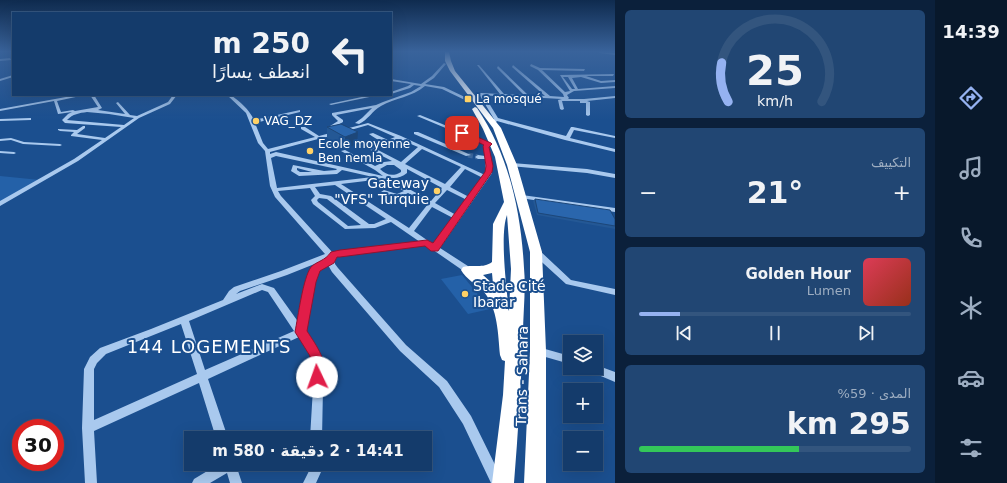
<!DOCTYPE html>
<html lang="ar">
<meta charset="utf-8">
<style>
body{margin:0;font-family:"DejaVu Sans","Noto Sans Arabic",sans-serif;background:#214673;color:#f1f3f6;direction:rtl;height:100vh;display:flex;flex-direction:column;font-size:15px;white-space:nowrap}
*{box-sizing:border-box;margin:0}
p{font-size:13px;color:#9dadc1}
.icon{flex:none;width:22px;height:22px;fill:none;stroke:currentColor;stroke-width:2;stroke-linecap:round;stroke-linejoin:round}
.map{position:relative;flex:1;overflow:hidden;direction:ltr}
.details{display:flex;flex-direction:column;gap:10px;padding:10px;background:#0b203b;width:320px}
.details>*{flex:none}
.guide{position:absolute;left:12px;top:12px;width:380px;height:84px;border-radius:0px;box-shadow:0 4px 16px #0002,0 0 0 1px #33557e;direction:rtl;background:#143b6b;color:#f1f3f6;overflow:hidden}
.buttons{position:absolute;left:563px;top:335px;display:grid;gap:8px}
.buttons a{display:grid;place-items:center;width:40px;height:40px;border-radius:0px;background:#143b6b;box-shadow:0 4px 16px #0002,0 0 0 1px #33557e;font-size:20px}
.speed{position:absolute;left:12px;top:419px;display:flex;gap:8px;font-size:20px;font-weight:700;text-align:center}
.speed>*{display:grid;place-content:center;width:52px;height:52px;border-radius:50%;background:#143b6b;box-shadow:0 4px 16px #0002,0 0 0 1px #33557e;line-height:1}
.speed .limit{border:6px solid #d22;background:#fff;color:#111}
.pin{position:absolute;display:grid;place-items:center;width:34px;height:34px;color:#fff;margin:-17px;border-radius:8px;box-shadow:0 2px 6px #0006}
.me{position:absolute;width:44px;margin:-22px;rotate:357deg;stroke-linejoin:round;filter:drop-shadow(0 0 3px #0008)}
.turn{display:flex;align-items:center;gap:14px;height:84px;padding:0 16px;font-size:18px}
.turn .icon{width:52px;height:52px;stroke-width:2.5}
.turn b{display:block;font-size:28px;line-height:34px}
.big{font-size:30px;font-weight:700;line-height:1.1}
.details .tile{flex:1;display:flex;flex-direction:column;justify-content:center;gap:6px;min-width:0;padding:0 14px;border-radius:6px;background:#214673}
.details .dial{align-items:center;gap:0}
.dial svg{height:104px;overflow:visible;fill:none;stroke:#33557e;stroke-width:7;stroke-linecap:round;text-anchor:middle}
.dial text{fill:#f1f3f6;stroke:none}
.song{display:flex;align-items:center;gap:12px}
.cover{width:48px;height:48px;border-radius:6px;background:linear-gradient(135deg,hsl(350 70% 55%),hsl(10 70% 35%))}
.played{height:4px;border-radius:2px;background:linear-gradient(90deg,#95b2f1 15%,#33557e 15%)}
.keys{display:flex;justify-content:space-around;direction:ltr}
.heat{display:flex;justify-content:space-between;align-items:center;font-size:22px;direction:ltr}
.charge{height:6px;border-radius:3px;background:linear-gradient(90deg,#34c759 59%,#33557e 0)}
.trip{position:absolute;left:184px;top:431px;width:248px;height:40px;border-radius:0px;background:#143b6b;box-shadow:0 4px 16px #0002,0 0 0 1px #33557e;font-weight:700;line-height:40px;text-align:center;direction:rtl}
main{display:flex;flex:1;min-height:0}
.menu{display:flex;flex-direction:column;width:72px;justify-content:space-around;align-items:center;background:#08182b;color:#9dadc1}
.menu .icon{width:28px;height:28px}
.menu .on{color:#95b2f1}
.menu b{font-size:18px;color:#f1f3f6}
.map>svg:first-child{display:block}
.green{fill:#2461a8}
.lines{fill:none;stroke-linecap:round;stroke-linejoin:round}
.minor-tunnel{stroke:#3d69a0;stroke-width:5;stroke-dasharray:5 2.5;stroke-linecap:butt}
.minor{fill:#a9c9ee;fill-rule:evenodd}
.highway{fill:#fff;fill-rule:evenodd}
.wall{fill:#245895}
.shaded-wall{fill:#1d4779}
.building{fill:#2a66ad;stroke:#1d4779}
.route{fill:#e11d48;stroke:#92132f}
.poi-dot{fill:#ffd166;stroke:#1b4f8f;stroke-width:1.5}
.labels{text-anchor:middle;stroke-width:4;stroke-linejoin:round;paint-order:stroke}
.far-poi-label{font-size:12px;fill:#fff;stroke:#1b4f8f;text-anchor:start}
.poi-label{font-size:14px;fill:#fff;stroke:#1b4f8f;text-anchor:end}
.street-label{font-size:14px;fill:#fff;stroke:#1b4f8f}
.near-neighbourhood-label{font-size:18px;letter-spacing:1px;fill:#fff;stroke:#1b4f8f}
</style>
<main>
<nav class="menu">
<b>14:39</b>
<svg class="icon on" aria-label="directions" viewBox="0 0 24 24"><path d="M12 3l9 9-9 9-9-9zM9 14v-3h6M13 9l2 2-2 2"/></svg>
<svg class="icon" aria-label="music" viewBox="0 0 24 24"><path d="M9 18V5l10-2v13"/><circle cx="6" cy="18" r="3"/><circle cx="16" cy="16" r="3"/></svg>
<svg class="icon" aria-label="phone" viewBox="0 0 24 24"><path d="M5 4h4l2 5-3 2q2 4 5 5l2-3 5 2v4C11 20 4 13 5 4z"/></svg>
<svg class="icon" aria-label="climate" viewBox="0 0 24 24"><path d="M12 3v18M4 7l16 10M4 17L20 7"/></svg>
<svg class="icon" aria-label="car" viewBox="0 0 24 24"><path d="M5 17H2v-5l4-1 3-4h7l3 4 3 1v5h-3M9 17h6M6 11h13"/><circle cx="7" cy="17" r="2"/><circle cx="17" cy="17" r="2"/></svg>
<svg class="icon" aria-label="filters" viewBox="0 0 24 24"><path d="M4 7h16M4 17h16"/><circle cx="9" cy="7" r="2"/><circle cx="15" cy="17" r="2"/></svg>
</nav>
<section class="details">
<div class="tile dial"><svg viewBox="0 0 100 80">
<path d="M14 69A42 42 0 1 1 86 69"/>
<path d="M14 69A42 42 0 0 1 9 39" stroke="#95b2f1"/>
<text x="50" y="56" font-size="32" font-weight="700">25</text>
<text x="50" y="72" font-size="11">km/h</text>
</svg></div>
<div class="tile"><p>التكييف</p>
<div class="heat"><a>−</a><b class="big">21°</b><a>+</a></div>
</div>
<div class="tile">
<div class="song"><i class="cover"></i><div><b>Golden Hour</b><p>Lumen</p></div></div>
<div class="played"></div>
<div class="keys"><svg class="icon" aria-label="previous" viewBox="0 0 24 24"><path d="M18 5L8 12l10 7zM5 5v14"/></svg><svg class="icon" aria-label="pause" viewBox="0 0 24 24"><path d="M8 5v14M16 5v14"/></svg><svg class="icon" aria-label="next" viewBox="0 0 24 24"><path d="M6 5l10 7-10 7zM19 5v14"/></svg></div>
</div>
<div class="tile"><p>المدى · 59%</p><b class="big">295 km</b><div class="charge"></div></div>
</section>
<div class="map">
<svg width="615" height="483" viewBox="0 0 615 483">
<rect width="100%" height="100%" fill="#1b4f8f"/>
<g class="green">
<polygon points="0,176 40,180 0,202"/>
<polygon points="462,275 490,309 468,314 441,279"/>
</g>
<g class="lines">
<polyline class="minor-tunnel" points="468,155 478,157"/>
<g class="minor">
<polygon points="599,52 615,53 615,55 600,53"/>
<polygon points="10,58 11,60 0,61 0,59"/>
<path d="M 444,63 L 446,64 L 434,78 L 425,84 L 444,87 L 469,99 L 469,101 L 467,101 L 442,89 L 425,86 C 412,97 395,98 381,106 C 372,111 368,120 359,124 L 355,123 L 362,118 L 372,108 L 336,115 L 343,120 L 343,122 L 331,129 L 327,128 L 338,121 L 332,115 L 332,113 L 376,105 L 383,102 L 411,92 L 421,86 L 414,85 L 410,88 L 391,94 L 391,92 L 408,86 L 411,84 L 391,81 L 391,79 L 421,84 L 432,76 Z"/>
<path d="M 531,64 L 540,68 L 585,69 L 584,71 L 542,70 L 565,92 L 570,91 L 560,75 L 614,74 L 613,76 L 586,76 L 601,81 L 615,80 L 615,82 L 601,83 L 581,77 L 572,78 L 578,89 L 615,86 L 615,88 L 574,91 L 567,95 L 569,98 L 568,99 L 584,99 L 615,96 L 615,98 L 587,101 L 590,102 L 590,115 L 588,116 L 586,115 L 586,103 L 580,103 L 580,101 L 562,101 L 564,109 L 562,110 L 560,109 L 558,100 L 562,99 L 506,96 L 504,97 L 484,95 L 498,118 L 566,136 L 571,127 L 573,127 L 615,136 L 615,138 L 574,130 L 570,138 L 615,149 L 615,152 L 565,140 L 497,121 L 495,123 L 491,123 L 491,122 L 494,119 L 479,94 L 481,93 L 500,94 L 477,65 L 479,65 L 504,94 L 524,95 L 497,68 L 498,66 L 528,95 L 545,96 L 512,67 L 513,65 L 550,96 L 564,97 L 563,94 L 538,70 L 530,66 ZM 563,77 L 568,77 L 575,89 L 572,89 Z"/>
<polygon points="13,75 13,77 0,81 0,79"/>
<path d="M 77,95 L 85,95 L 57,101 L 61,112 L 73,110 L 75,111 L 98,107 L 90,95 L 94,95 L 102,108 L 98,110 L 125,114 L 116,103 L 118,102 L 130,115 L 137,116 L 168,102 L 173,95 L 177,95 L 170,104 L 139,118 L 78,161 L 0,206 L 0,201 L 74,159 L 102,140 L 71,136 L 71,135 L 74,132 L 60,131 L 58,130 L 58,129 L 77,130 L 83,126 L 85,126 L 85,128 L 77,134 L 105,138 L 121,127 L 65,123 L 62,120 L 68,114 L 72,112 L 58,114 L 54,101 L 0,111 L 0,109 ZM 87,112 L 109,114 L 134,118 L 124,125 L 67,120 C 73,114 79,113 87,112 Z"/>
<path d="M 227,95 L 231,95 C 240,102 249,109 254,120 L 300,110 L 300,112 L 255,123 L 263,143 L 268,149 L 315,137 L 301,129 L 301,127 L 305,127 L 319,136 L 368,123 L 401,136 L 485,175 L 486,173 L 485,159 L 478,159 L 475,157 L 478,155 L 485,156 L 484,147 L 486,145 L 417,116 L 420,115 L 489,143 L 491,141 L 495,141 L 495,143 L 489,147 L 492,173 L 440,248 L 471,268 L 472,270 L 471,272 L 465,272 L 426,245 L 334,257 L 335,264 L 338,268 L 406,345 L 447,381 L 471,416 L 504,483 L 491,483 L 463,424 L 439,387 L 400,351 L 332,272 L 328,265 L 320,269 L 317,274 L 305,332 L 321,355 L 323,388 L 322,438 L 310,438 L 313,388 L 311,356 L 299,337 L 208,379 L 228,438 L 216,438 L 199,383 L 94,431 L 97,483 L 85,483 L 82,428 L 84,369 L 90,357 L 100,348 L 151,329 L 223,300 L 229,291 L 234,287 L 281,271 L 325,254 L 275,197 L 270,186 L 265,151 L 258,143 L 246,113 ZM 368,125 L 395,137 L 388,140 L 373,133 L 369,134 C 376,139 388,146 397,146 L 397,144 L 392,142 L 399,139 L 418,147 L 401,162 L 351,136 L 347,136 L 347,138 L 392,161 L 384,162 L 375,166 L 345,150 L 341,151 L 375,170 L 383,176 L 276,152 L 270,154 L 270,152 L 318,139 L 332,147 L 336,147 L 336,145 L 323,138 ZM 422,149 L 461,167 L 445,184 L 405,164 ZM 276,156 L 337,169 L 336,170 L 324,171 L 293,165 L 291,171 L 299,176 L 337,174 L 342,170 L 373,177 L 277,188 L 271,158 ZM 387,165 L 394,165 L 401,170 L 401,172 C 393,177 386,175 380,169 ZM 297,168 L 312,172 L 300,172 L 297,170 ZM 407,169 L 442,188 L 431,201 L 387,177 C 394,179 401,178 407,173 ZM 465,169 L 483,178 L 469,197 L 450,187 ZM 382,179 L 404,191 L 397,194 L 384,190 L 381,192 L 382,193 L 398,198 L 408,193 L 428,204 L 409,228 L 341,184 ZM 335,185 L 386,219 L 374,224 L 369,224 L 331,196 L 320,194 L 315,187 ZM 310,188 L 315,196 L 311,200 L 313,204 L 345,229 L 375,228 L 391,222 L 420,242 L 332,252 L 281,196 L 278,191 ZM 447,190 L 467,200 L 456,215 L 435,203 ZM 319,198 L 327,199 L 361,225 L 348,226 L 318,202 L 317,200 ZM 432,207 L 453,218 L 434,245 L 414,231 ZM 327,259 L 314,265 L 309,274 L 299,323 L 274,288 L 262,284 L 236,294 L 240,291 L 287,275 ZM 262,290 L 268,292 L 294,331 L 205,370 L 189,321 ZM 181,324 L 197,374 L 94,420 L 94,369 L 97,363 L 106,354 Z"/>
<polygon points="371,95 379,95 331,105 329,104"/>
<polygon points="30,118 31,118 31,120 0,121 0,119"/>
<polygon points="414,132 418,132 471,155 466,156 414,134"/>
<polygon points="11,138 24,142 60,144 62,145 60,146 23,144 11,140 0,141 0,139"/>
<polygon points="0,151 14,152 16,153 14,154 0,153"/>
<polygon points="512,163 587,169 615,174 615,178 587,173 510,166 510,164"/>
<polygon points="522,195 615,208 615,212 520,198 519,197 520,196"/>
<polygon points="533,250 539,250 571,280 615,289 615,295 566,284 533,254 532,252"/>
<polygon points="538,347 570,356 570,364 535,354 533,351 535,348"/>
<polygon points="596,365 615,372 615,382 589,371 587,368 596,368"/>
<polygon points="219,464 237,464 236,465 242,483 230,483 227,473 210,483 192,483 194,479"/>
<polygon points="309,464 321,464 321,472 316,483 303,483 309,471"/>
</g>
<g class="highway">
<polygon points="445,52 449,52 451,61 455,71 501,128 517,165 542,252 546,351 546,483 524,483 530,351 530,252 507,165 493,128 450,71 445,61"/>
<path d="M 475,107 L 477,108 C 509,155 521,212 524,268 C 526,290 523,313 523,335 C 521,384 518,434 514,483 L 492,483 L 503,395 L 505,361 L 502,360 L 500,355 C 498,334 498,309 484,292 C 477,285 466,279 461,270 L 463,267 C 473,264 483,269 492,262 L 493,224 L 504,202 L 495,157 L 483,129 L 472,109 ZM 507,215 L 511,269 L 509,311 L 507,306 L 508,303 C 506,282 500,234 507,215 ZM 492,273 L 493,284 L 483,275 Z"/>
</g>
</g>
<g class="wall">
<polygon points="341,124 357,144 345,149 327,138 327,127"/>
<polygon points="535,199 615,219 615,229 537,215 533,201"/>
</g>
<polygon class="shaded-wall" points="358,132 357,144 345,149 345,137"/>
<g class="building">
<polygon points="341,124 358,132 345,137 327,127"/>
<polygon points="535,199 610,210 615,219 615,226 538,213"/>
</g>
<linearGradient id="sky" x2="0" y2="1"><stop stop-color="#0f2b4f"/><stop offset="0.43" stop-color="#39639b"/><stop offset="1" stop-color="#39639b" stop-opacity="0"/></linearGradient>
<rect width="615" height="120" fill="url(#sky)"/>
<path class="route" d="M 460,131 L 464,131 L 491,143 L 492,144 L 489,147 L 493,166 L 492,172 L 438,251 L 431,251 L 425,246 L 340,257 L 337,257 L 334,263 L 320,271 L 316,282 L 307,331 C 316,345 330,363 322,381 L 317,383 L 313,381 L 311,377 L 310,356 L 295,332 C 298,317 303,278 311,267 C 317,261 325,261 331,252 L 340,250 L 427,240 L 433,243 L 485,172 L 486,166 L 483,146 L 484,145 L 460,134 Z"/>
<g class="poi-dot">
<rect x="464" y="95" width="8" height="8" rx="2"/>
<circle cx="256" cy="121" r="4"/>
<circle cx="310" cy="151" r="4"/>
<circle cx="437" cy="191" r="4"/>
<circle cx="465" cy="294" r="4"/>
</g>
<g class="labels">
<g class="far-poi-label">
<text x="476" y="103">La mosqué</text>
<text x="264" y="125">VAG_DZ</text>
<text x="318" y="148">Ecole moyenne<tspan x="318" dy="14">Ben nemla</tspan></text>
</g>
<g class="poi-label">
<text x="429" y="188">Gateway<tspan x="429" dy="16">"VFS" Turquie</tspan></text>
<text x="473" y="291" text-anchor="start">Stade Cité<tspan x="473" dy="16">Ibarar</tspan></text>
</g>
<g class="street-label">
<text transform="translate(522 376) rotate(-89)" y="5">Trans - Sahara</text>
</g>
<g class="near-neighbourhood-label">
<text x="209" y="353">144 LOGEMENTS</text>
</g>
</g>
</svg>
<div class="buttons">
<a><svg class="icon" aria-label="layers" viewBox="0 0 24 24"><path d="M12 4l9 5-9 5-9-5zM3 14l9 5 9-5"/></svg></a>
<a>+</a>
<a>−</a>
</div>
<div class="speed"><div class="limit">30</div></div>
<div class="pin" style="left:462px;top:133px;background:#d93025"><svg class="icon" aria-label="arrive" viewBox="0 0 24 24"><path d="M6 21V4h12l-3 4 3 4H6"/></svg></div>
<svg class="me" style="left:317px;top:377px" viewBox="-20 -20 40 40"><circle r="19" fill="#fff"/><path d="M0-13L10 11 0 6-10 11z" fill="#e11d48"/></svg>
<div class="trip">14:41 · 2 دقيقة · 580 m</div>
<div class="guide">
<div class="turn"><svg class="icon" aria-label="left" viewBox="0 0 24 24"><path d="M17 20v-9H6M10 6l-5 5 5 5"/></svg><div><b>250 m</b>انعطف يسارًا</div></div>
</div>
</div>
</main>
